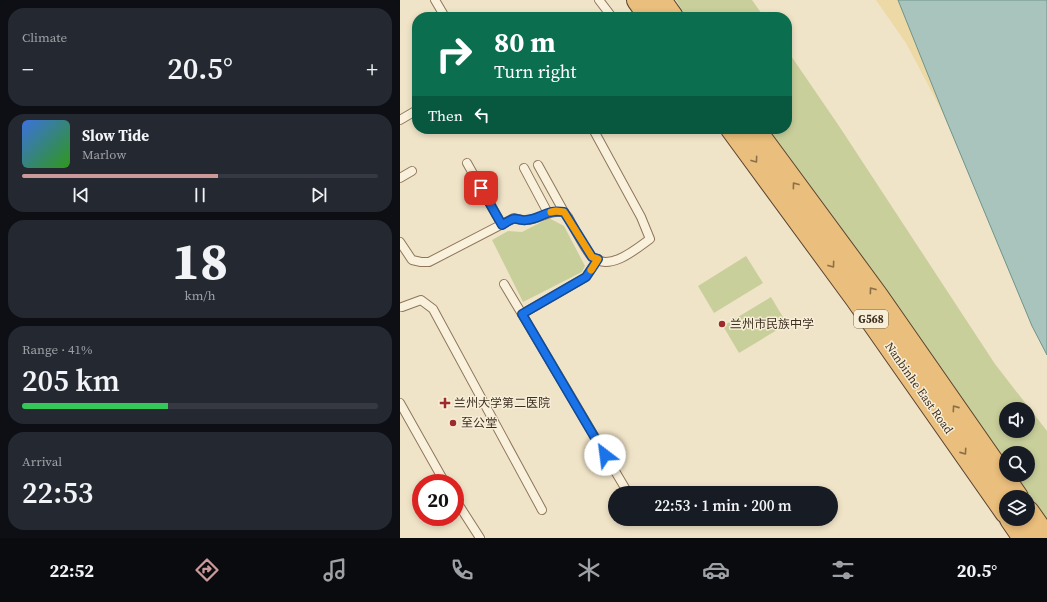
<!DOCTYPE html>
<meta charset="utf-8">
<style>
body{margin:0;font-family:"Source Serif 4","Noto Sans SC",serif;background:#242831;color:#f1f3f6;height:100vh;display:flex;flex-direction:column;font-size:15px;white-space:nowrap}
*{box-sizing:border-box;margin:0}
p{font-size:13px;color:#9ea1a6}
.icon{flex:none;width:22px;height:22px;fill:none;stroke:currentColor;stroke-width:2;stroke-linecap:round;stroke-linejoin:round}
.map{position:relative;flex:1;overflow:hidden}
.side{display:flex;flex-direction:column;gap:8px;padding:8px;background:#0d0f14;width:400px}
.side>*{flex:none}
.top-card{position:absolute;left:12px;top:12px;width:380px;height:122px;border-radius:16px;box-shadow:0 2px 6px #0003;background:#0b6e4f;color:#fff;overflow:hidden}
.tools{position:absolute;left:599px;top:402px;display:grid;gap:8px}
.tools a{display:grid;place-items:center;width:36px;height:36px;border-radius:50%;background:#171b24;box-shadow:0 2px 6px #0003;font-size:20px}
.speed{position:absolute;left:12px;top:474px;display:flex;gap:8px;font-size:20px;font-weight:700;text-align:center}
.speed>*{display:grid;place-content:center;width:52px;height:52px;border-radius:50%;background:#171b24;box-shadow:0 2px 6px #0003;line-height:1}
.speed .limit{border:6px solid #d22;background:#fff;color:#111}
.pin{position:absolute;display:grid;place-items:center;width:34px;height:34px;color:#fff;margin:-17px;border-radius:8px;box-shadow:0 2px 6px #0006}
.me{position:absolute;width:44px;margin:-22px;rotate:330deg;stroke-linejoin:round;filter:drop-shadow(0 0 3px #0008)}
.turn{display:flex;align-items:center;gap:14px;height:84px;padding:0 16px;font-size:18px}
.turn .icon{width:52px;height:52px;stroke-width:2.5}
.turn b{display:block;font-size:28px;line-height:34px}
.then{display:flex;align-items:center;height:38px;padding:0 16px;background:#0003;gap:8px;font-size:15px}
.big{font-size:30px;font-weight:600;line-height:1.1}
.side .tile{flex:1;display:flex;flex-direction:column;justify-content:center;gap:6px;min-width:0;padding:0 14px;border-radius:16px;background:#242831}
.side .dial{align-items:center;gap:0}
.dial b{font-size:52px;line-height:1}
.song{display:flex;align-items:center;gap:12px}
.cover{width:48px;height:48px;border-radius:6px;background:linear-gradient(135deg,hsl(220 70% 55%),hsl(110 70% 35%))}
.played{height:4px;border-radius:2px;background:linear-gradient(90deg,#cc999b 55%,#363941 55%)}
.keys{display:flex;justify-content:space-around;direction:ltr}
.heat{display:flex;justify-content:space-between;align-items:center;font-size:22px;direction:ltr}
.charge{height:6px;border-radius:3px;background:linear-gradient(90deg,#34c759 41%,#363941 0)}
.trip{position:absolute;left:208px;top:486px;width:230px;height:40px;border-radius:20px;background:#171b24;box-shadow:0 2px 6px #0003;font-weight:600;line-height:40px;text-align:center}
.dock{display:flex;height:64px;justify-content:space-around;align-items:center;background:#090b0e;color:#9ea1a6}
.dock .icon{width:28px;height:28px}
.dock .on{color:#cc999b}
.dock b{font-size:18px;color:#f1f3f6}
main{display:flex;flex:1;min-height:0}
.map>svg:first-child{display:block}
.green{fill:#c9cf9b;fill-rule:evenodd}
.sand{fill:#ecd9a5}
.water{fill:#a9c4bc;stroke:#6f938a}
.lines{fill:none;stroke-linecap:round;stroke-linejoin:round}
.service-casing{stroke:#8d765c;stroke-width:10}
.trunk-casing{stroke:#5b4430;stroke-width:24}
.service{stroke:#faf1dc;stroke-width:8}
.trunk{stroke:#eabe7c;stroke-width:22}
.oneway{stroke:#8b6f49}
.route-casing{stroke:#114b97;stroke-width:10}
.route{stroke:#1a73e8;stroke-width:7}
.slow{stroke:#f59e0b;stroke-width:7}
.poi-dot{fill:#9e2a2b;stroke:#f7eed8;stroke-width:1.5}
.labels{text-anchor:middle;stroke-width:3;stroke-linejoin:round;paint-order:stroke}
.shield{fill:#f7eed8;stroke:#756857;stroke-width:1}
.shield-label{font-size:11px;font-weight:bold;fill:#3d2e20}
.poi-label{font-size:12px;fill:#3d2e20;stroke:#f7eed8;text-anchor:start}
.street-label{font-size:12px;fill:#3d2e20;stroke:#f7eed8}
</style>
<main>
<section class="side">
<div class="tile"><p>Climate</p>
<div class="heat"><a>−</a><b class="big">20.5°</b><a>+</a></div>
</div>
<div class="tile">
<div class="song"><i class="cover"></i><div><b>Slow Tide</b><p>Marlow</p></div></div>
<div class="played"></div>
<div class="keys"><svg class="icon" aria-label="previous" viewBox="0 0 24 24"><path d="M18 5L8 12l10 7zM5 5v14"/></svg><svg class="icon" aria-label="pause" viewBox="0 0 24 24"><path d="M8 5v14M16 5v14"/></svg><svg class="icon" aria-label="next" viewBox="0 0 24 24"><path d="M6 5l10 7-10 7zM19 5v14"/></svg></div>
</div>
<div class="tile dial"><b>18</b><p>km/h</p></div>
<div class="tile"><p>Range · 41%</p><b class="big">205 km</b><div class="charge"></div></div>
<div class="tile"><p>Arrival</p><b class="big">22:53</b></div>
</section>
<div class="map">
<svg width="647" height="538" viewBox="0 0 647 538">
<rect width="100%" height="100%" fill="#f0e4c8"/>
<g class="green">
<polygon points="276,0 352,0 364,17 286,17"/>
<path d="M 387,50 L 439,126 L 595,364 L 647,431 L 647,522 L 614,475 L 628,475 L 628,453 L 606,453 L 606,464 L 364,129 L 387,129 ZM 606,409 L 628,409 L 628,431 L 606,431 Z"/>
<polygon points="149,218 164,226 185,266 182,272 123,302 92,240 108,231 122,232"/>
<polygon points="346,256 363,283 314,313 298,286"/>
<polygon points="371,297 387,324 339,353 323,326"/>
</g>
<polygon class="sand" points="476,0 498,0 545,117 506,43"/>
<polygon class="water" points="498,0 647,0 647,355 632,326 545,117"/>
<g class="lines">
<g class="service-casing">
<g id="service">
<polyline points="35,0 45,17"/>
<polyline points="199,0 212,17"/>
<polyline points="0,120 17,110"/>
<polyline points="67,163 102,225"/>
<polyline points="138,165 164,212"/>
<polyline points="124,168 148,213"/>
<polyline points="0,178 12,171"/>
<path d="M 0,242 L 12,260 L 21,262 L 29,262 L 114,218 C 118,219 123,221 127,220 C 142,219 147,210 164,212 L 168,217 C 173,226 186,251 192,257 C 210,272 236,249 250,239 L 241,217 L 193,129"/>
<polyline points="198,259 186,277 122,314 228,493"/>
<polyline points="104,284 122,314"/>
<polyline points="2,307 21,300 33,309 142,510"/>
<polyline points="0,403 45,483"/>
<polyline points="55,499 80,538"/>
</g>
</g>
<g class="trunk-casing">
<g id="trunk">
<polyline points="238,0 250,17"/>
<polyline points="260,0 272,17"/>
<polyline points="332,129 456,298 606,512"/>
<polyline points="354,129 477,296 617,497"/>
<polyline points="628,512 646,538"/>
<polyline points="611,519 624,538"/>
</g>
</g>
<use href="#service" class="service"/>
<use href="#trunk" class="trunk"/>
</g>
<defs><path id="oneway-chevron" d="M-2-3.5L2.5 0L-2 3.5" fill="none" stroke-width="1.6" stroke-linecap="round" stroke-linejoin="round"/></defs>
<g class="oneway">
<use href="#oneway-chevron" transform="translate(355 160) rotate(54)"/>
<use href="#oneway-chevron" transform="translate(395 185) rotate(-126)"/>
<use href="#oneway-chevron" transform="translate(432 265) rotate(54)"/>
<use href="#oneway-chevron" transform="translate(472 290) rotate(-126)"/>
<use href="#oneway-chevron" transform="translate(555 408) rotate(-125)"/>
<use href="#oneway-chevron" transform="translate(564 452) rotate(55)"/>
</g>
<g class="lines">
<g class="route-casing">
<path id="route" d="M 81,188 L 102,225 C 105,223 110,220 113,219 C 117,218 122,221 126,220 C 142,219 145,209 164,212 L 192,257 L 198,259 L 186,277 L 122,314 L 205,455"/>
</g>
<use href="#route" class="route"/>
<polyline class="slow" points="151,212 156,211 164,212 192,257 198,259 191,270"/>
</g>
<g class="poi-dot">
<circle cx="322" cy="324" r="4"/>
<path d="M43 397h4v4h4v4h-4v4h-4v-4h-4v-4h4z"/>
<circle cx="53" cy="423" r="4"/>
</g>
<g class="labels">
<rect class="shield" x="454" y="310" width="34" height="18" rx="3"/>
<g class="shield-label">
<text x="471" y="323">G568</text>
</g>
<g class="poi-label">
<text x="330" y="328">兰州市民族中学</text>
<text x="54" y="407">兰州大学第二医院</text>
<text x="61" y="427">至公堂</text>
</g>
<g class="street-label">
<text transform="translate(519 388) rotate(55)" y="4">Nanbinhe East Road</text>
</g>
</g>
</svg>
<div class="tools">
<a><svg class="icon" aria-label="sound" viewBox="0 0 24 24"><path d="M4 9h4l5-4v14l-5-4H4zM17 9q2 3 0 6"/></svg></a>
<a><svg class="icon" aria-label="search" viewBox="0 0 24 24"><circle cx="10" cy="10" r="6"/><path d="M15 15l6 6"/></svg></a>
<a><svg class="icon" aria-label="layers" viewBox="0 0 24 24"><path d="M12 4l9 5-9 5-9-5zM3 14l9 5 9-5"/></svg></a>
</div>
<div class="speed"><div class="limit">20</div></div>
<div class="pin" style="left:81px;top:188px;background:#d93025"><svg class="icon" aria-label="arrive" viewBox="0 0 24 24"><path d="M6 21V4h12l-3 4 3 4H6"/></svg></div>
<svg class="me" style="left:205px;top:455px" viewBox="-20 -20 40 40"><circle r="19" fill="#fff"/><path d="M0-13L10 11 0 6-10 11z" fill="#1a73e8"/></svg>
<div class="trip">22:53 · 1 min · 200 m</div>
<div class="top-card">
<div class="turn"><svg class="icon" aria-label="right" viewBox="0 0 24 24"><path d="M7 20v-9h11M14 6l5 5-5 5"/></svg><div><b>80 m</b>Turn right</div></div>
<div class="then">Then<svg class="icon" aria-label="left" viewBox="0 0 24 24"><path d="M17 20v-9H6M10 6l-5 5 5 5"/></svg></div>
</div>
</div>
</main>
<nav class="dock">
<b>22:52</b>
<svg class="icon on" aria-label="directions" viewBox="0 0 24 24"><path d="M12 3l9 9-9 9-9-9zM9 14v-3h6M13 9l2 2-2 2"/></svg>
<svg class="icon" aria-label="music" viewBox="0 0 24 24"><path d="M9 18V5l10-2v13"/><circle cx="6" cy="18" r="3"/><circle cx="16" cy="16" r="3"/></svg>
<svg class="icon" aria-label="phone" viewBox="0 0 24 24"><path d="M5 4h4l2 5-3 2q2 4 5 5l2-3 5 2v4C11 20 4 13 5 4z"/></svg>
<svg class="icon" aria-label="climate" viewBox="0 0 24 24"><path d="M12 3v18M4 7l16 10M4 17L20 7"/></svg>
<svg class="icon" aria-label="car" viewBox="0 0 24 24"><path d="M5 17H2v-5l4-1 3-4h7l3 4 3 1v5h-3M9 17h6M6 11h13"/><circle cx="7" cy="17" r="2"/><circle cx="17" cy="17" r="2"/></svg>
<svg class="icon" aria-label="filters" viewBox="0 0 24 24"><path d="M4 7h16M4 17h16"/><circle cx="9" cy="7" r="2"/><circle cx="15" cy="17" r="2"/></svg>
<b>20.5°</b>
</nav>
